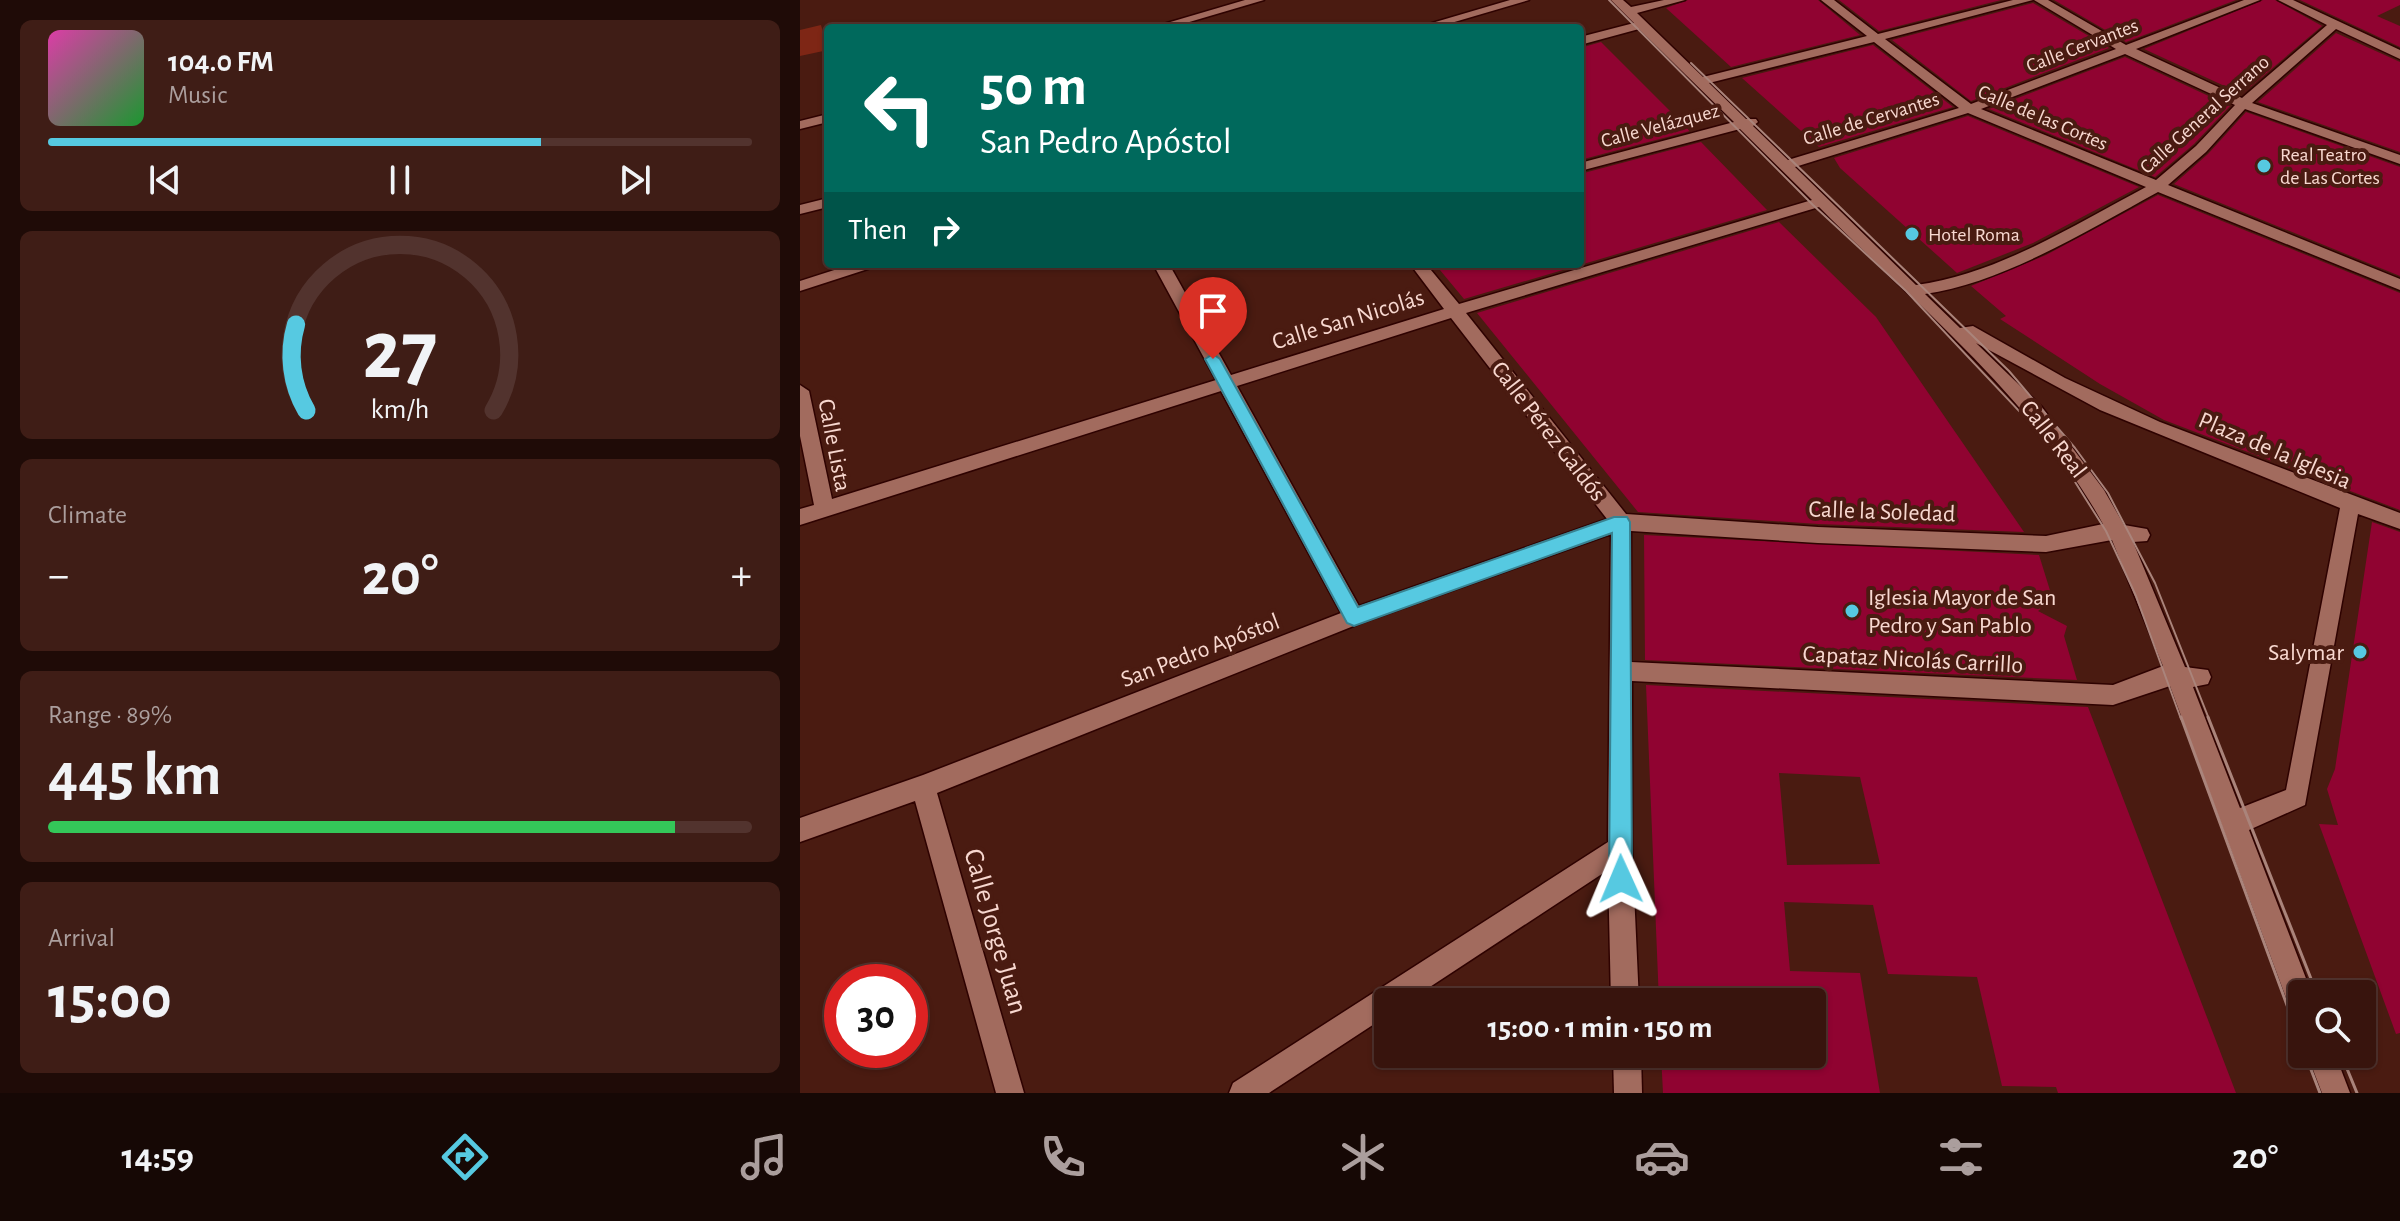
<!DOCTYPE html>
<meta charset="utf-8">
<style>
body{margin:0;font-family:"Alegreya Sans",sans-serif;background:#3f1d16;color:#f1f3f6;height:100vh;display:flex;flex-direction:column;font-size:30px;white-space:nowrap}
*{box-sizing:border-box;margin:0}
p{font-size:26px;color:#ab9e9d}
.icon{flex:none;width:44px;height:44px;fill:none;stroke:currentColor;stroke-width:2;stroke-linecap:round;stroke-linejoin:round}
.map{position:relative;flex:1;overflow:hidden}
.sheet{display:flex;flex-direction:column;gap:20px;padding:20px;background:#1f0b07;width:800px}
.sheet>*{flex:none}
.banner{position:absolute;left:24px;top:24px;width:760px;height:244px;border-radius:8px;box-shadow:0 2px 6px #0004,0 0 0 2px #52332e;background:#00695c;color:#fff;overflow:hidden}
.tools{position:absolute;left:1488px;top:980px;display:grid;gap:16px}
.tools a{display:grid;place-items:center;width:88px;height:88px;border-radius:8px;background:#38140d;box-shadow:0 2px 6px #0004,0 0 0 2px #52332e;font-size:40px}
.speed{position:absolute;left:24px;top:964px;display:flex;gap:16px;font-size:40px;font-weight:700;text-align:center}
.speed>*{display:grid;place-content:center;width:104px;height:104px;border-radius:50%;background:#38140d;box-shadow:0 2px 6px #0004,0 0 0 2px #52332e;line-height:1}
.speed .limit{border:12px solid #d22;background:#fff;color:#111}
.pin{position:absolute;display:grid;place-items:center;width:68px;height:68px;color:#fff;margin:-82px -34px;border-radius:50% 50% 50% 0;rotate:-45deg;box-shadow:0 0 8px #0007}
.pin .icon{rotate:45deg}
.me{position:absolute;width:88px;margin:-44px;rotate:359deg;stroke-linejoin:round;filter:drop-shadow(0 0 6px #0008)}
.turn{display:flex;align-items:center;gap:28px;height:168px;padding:0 24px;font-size:36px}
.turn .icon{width:104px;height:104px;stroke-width:2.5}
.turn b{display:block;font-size:56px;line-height:68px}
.then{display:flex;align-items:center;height:76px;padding:0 24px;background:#0003;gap:16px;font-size:30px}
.big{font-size:60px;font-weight:700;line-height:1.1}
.sheet .card{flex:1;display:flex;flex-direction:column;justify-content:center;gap:12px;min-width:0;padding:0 28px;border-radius:12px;background:#3f1d16}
.sheet .dial{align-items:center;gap:0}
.dial svg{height:208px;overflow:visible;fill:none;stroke:#52332e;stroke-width:7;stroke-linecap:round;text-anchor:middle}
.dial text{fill:#f1f3f6;stroke:none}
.song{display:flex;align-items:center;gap:24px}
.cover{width:96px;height:96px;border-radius:12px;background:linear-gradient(135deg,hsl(320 70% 55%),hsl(130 70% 35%))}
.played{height:8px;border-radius:4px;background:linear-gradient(90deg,#56c9e1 70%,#52332e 70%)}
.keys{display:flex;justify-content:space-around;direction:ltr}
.heat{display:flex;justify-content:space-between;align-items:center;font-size:44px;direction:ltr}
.charge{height:12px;border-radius:6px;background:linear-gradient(90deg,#34c759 89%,#52332e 0)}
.trip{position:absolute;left:574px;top:988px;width:452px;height:80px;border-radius:8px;background:#38140d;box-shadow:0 2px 6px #0004,0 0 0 2px #52332e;font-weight:700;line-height:80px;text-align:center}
.tab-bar{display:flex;height:128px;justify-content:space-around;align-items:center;background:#160805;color:#ab9e9d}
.tab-bar .icon{width:56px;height:56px}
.tab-bar .active{color:#56c9e1}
.tab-bar b{font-size:36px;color:#f1f3f6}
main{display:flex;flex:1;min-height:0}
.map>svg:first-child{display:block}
.green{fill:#7e2615}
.building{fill:#900331;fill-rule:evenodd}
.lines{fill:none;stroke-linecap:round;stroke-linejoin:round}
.minor-casing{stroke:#2e0200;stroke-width:3}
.minor{fill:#a26b5e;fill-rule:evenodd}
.tram-far1{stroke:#aa847b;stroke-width:2}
.tram{stroke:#aa847b;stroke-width:3}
.route{fill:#56c9e1;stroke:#388392;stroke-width:2}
.poi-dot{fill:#56c9e1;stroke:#4a1b11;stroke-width:3}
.labels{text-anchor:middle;stroke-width:8;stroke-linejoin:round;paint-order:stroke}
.far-street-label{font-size:20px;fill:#f8d8d0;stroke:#4a1b11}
.far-poi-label{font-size:20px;fill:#f8d8d0;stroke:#4a1b11;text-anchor:start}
.street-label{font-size:24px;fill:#f8d8d0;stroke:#4a1b11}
.poi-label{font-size:24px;fill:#f8d8d0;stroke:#4a1b11;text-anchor:start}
.near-street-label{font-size:28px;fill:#f8d8d0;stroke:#4a1b11}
</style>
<main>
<section class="sheet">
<div class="card">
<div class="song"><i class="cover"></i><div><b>104.0 FM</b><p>Music</p></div></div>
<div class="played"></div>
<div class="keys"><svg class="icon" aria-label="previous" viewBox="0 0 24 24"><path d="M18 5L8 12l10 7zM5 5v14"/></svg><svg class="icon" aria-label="pause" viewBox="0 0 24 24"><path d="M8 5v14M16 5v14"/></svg><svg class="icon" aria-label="next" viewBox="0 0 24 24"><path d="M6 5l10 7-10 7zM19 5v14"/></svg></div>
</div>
<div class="card dial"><svg viewBox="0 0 100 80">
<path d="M14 69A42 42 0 1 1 86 69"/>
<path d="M14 69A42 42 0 0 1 10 36" stroke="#56c9e1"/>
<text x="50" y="56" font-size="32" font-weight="700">27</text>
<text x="50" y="72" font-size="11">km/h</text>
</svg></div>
<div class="card"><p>Climate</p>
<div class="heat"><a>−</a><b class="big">20°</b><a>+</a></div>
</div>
<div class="card"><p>Range · 89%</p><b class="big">445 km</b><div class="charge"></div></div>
<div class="card"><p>Arrival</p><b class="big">15:00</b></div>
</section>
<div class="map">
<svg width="1600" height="1093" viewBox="0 0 1600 1093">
<rect width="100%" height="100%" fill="#4a1b11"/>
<polygon class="green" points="21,25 28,50 0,56 0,30"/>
<g class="building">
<polygon points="888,0 1018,0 1060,35 931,67 866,8"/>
<polygon points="1039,0 1201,0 1079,31"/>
<polygon points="1254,0 1436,0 1326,42"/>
<polygon points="1463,0 1475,0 1522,26 1442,94 1344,49"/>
<polygon points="1500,0 1600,0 1600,5 1577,16 1600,26 1600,47"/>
<polygon points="1233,3 1309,48 1171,101 1092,40"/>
<polygon points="1536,33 1600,62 1600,152 1458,102"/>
<polygon points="801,42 890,131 780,160 780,48"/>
<polygon points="1073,45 1153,107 1019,147 942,78"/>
<polygon points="1325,57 1430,106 1394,144 1355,177 1189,109"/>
<polygon points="1446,112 1600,167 1600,276 1374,184 1408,154"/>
<polygon points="1168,116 1339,187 1233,243 1157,273 1040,168 1034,158"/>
<polygon points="901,142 967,210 664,299 635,264 780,264 780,174"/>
<polygon points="1358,195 1600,293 1600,510 1364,420 1300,384 1200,319 1206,316 1171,286 1246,255"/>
<polygon points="979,222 1076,317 1224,532 1018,524 838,512 677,313"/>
<polygon points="1572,522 1600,532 1600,1033 1596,1034 1519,824 1538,825 1527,789 1535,769"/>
<polygon points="844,535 1239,555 1253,600 1238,611 1267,626 1264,636 1277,680 845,660"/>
<path d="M 846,685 L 1288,707 L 1436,1093 L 1258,1093 L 1256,1087 L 1202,1086 L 1177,977 L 1088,974 L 1073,905 L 984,902 L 990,971 L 1060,973 L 1080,1093 L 863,1093 L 861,1054 L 1012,1054 L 1012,1002 L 859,1002 ZM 979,773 L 1060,777 L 1080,864 L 987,865 Z"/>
</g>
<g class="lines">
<g class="minor-casing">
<g id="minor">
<polygon points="445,0 464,0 369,28 350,28"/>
<polygon points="710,0 729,0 634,28 615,28"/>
<path d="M 811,0 L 823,0 L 831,7 L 864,0 L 885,0 L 837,13 L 903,77 L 1067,36 L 1021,0 L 1034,0 L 1078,34 L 1213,0 L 1233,0 L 1085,39 L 1171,104 L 1316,49 L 1234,0 L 1248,0 L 1326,45 L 1444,0 L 1460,0 L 1336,49 L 1442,98 L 1527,25 L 1478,0 L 1493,0 L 1600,50 L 1600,59 L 1536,29 L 1452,103 L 1600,155 L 1600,164 L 1445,109 L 1406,152 L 1368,185 L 1600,279 L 1600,290 L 1358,192 C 1290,229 1203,283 1125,294 L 1160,328 L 1173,326 L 1265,378 L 1360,422 L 1600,513 L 1600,529 L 1558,514 L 1505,805 L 1449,830 L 1512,994 L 1502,994 L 1502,1017 L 1492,1013 L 1488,1003 L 1370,686 L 1313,705 L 832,681 L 832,848 L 839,1002 L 811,1002 L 808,870 L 607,1002 L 588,1002 L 588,1015 L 469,1093 L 429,1093 L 433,1083 L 808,842 L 811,534 L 561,623 L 137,793 L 224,1093 L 196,1093 L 115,801 L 0,842 L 0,818 L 123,775 L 541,613 L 421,391 L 0,525 L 0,509 L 14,505 L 0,436 L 0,385 L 9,391 L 32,499 L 416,380 L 353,264 L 369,264 L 431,375 L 644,309 L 610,264 L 626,264 L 659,304 L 1012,200 L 940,129 L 780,171 L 780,163 L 934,122 L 839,29 L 780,45 L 780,37 L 834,23 ZM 1074,42 L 1159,108 L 988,160 L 953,126 L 958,122 L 956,119 L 946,119 L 909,83 ZM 1325,54 L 1435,105 L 1396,146 L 1356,180 L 1181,109 ZM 1168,113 L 1346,187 C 1274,225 1198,274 1116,285 L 995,167 ZM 1019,207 C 1116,304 1237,404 1303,524 L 1246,536 L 1018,527 L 826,514 L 666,313 ZM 651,318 L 807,519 L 559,606 L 437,386 ZM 1176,343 L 1300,410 L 1540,508 L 1486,790 L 1440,808 L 1393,687 L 1408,684 L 1411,677 L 1408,670 L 1385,667 L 1333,542 L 1347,541 L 1350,535 L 1347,529 L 1324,525 L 1304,490 L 1241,406 ZM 831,531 L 1018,543 L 1246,552 L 1312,540 L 1363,666 L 1313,685 L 831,662 Z"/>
<polygon points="28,114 28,122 0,129 0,121"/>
<polygon points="28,198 28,207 0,214 0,205"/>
<polygon points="53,264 77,264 74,267 0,291 0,281"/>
<polygon points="813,1054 841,1054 842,1093 814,1093"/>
<polygon points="1507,1054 1535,1054 1550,1093 1522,1093"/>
</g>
</g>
<use href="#minor" class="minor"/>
<g class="tram-far1">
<polyline points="809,0 1013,205 1106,291 1253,447 1306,531 1336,596 1381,719"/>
<polyline points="891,63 1209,371 1275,448 1308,493 1355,583 1409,719"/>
</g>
<g class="tram">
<polyline points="1381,717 1502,1046"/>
<polyline points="1408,717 1517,994"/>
<polyline points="1505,1054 1520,1093"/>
<polyline points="1541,1054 1557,1093"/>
</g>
</g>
<polygon class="route" points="413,354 420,359 558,607 814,517 827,517 830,522 832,879 829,887 821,890 812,887 809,879 812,533 554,626 547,623 405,359"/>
<g class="poi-dot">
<circle cx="1464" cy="166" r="8"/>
<circle cx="1112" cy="234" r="8"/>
<circle cx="1052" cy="611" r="8"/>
<circle cx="1560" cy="652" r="8"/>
</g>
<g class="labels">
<g class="far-street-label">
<text transform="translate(1282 45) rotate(-21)" y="7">Calle Cervantes</text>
<text transform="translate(1404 114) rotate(-42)" y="7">Calle General Serrano</text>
<text transform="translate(1243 117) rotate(23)" y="7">Calle de las Cortes</text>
<text transform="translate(1071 118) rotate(-17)" y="7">Calle de Cervantes</text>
<text transform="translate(860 125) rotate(-15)" y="7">Calle Velázquez</text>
</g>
<g class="far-poi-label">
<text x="1480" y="161">Real Teatro<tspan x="1480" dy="23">de Las Cortes</tspan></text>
<text x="1128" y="241">Hotel Roma</text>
</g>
<g class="street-label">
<text transform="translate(548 319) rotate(-17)" y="8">Calle San Nicolás</text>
<text transform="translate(749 431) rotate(52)" y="8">Calle Pérez Galdós</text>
<text transform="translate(1254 439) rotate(52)" y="8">Calle Real</text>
<text transform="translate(35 445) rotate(79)" y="8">Calle Lista</text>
<text transform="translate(1475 450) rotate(23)" y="8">Plaza de la Iglesia</text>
<text transform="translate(1082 511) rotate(2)" y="8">Calle la Soledad</text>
<text transform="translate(400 650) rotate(-21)" y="8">San Pedro Apóstol</text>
<text transform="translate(1113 659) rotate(3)" y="8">Capataz Nicolás Carrillo</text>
</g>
<g class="poi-label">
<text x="1068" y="605">Iglesia Mayor de San<tspan x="1068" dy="28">Pedro y San Pablo</tspan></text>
<text x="1544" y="660" text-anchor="end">Salymar</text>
</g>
<g class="near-street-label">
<text transform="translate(197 931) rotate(74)" y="10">Calle Jorge Juan</text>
</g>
</g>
</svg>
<div class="tools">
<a><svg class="icon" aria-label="search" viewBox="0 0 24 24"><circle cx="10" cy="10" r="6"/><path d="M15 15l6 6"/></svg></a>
</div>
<div class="speed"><div class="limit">30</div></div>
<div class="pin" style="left:413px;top:359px;background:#d93025"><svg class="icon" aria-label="arrive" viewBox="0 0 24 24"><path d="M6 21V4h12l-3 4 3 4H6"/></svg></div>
<svg class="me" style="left:821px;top:879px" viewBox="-20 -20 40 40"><path d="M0-17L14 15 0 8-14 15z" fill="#56c9e1" stroke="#fff" stroke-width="4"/></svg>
<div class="trip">15:00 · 1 min · 150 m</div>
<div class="banner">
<div class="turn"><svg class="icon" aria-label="left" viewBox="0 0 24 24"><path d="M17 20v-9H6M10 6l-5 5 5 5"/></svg><div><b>50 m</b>San Pedro Apóstol</div></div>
<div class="then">Then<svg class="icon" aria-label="right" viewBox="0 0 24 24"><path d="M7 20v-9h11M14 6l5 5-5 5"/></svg></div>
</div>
</div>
</main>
<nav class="tab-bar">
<b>14:59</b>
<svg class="icon active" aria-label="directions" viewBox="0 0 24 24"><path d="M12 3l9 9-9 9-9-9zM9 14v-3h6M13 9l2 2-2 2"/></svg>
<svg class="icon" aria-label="music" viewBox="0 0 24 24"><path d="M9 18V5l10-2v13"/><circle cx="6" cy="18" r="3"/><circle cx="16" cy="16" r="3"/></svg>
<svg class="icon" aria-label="phone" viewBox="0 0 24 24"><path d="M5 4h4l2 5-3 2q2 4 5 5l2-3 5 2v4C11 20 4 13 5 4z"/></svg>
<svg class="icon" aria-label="climate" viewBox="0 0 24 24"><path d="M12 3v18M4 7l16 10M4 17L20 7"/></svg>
<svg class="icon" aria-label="car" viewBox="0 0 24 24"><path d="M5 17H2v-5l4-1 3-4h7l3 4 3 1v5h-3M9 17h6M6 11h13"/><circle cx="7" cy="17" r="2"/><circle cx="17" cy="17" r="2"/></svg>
<svg class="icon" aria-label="filters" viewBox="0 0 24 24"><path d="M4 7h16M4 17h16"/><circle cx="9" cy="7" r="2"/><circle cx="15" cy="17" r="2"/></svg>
<b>20°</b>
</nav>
